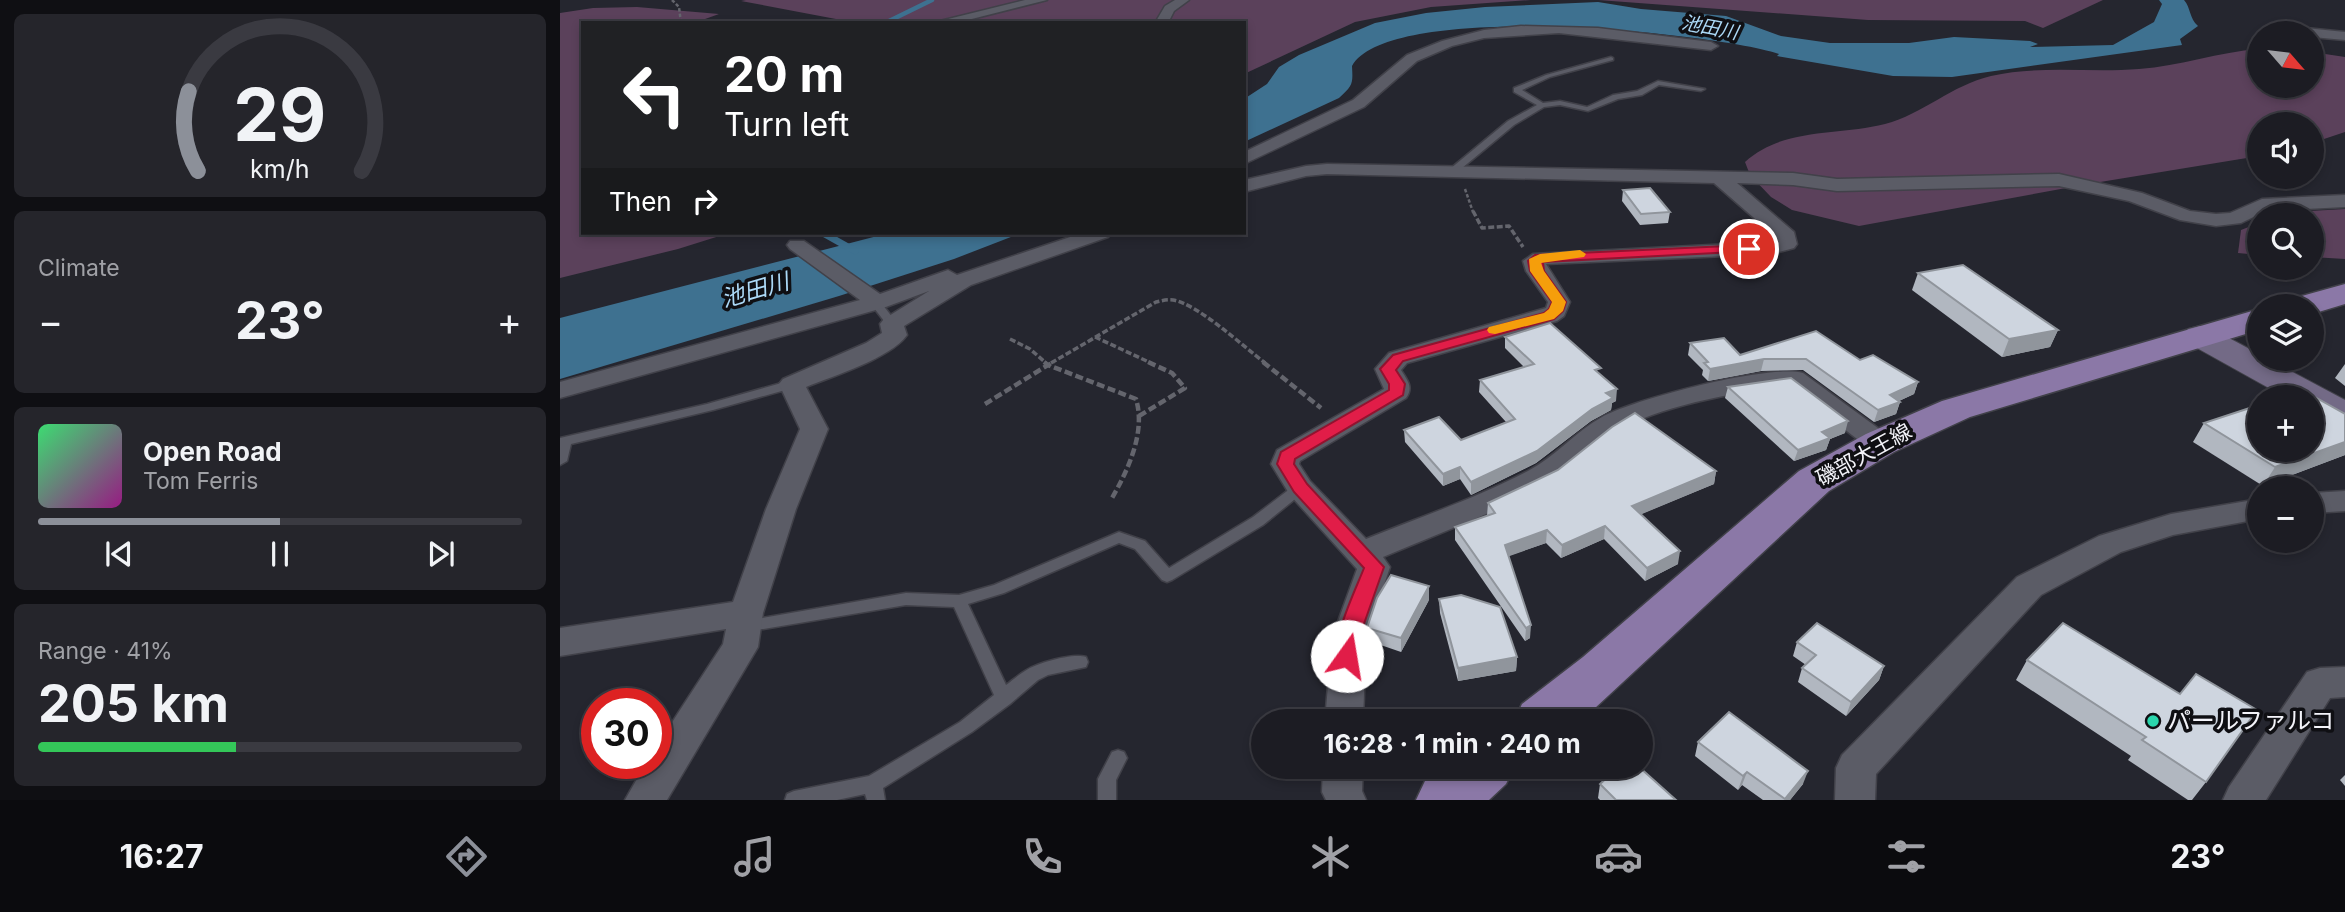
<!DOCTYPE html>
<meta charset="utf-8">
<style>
body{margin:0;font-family:Inter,"Noto Sans JP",sans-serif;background:#25252b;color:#f1f3f6;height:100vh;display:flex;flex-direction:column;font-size:26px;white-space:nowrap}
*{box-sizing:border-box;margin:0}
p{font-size:23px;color:#a0a1a6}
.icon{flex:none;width:38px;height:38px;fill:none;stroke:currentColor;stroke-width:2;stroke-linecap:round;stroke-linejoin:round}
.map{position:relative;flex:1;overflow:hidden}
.details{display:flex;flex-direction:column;gap:14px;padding:14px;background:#0f0f13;width:560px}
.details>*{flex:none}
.banner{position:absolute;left:21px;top:21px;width:665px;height:214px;border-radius:0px;box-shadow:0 4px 10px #0003,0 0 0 2px #3a3a41;background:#202124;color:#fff;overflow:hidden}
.needle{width:46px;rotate:118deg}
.buttons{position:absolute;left:1687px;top:21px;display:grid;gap:14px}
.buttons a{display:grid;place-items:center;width:77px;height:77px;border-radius:50%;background:#1c1c23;box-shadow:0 4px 10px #0003,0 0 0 2px #3a3a41;font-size:35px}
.speed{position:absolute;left:21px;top:688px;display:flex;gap:14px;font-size:35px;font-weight:700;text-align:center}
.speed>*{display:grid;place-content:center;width:91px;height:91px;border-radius:50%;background:#1c1c23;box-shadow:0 4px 10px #0003,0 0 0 2px #3a3a41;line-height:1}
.speed .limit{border:10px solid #d22;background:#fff;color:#111}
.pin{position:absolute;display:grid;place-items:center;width:60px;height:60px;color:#fff;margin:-30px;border:4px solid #fff;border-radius:50%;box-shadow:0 2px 7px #0007}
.me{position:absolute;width:77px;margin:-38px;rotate:13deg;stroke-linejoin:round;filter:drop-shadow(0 0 5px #0008)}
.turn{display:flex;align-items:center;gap:24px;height:147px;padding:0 28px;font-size:32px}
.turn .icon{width:91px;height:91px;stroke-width:2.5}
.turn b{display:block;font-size:49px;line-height:60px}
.then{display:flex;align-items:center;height:66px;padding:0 28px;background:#0003;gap:14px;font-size:26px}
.big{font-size:52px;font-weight:700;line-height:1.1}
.details .widget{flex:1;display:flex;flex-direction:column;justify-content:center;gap:10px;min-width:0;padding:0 24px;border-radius:10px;background:#25252b}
.details .dial{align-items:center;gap:0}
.dial svg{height:182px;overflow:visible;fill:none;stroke:#3a3a41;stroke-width:7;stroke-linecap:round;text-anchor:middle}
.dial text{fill:#f1f3f6;stroke:none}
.song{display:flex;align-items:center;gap:21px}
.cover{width:84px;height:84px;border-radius:10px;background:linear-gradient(135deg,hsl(140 70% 55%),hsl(310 70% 35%))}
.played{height:7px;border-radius:4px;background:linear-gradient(90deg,#8c9099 50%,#3a3a41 50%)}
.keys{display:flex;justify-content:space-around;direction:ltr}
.heat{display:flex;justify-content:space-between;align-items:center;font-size:38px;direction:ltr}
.charge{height:10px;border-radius:5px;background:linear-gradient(90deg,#34c759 41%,#3a3a41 0)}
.trip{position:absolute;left:691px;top:709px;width:402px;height:70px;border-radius:35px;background:#1c1c23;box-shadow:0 4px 10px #0003,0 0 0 2px #3a3a41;font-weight:700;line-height:70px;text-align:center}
.dock{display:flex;height:112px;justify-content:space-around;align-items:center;background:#0b0b0e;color:#a0a1a6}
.dock .icon{width:49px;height:49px}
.dock .current{color:#8c9099}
.dock b{font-size:32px;color:#f1f3f6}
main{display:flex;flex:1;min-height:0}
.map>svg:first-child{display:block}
.green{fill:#5b415b}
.water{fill:#3e7190}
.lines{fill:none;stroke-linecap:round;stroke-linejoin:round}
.stream-far1{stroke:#3e7190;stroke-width:4.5}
.stream{stroke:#3e7190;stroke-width:7}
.lane-casing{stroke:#414149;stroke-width:3}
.street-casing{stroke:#414149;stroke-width:3}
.secondary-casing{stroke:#414149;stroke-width:2}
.primary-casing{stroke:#414149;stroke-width:3}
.path-far2{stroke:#64656d;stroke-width:2.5;stroke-dasharray:3.5 2;stroke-linecap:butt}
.path-far1{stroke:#64656d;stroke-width:3.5;stroke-dasharray:6 2.5;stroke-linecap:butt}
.path{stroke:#64656d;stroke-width:4.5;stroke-dasharray:8 3.5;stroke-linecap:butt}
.lane{fill:#5b5c66;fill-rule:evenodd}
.street{fill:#5b5c66;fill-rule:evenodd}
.secondary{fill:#736a86;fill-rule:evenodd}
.primary{fill:#8b78a7;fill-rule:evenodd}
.wall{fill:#b1b7c0}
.shaded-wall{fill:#90959c}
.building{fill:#ced5df;stroke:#90959c;stroke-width:2}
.route{fill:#e11d48;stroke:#92132f;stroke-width:2}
.slow{fill:#f59e0b}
.poi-dot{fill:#2ad5ac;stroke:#0f0f13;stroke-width:2.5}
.labels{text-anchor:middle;stroke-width:7;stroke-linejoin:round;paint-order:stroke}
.far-water-label{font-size:19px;font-style:italic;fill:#acd9f7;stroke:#0f0f13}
.street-label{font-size:21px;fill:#f3f3f9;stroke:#0f0f13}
.water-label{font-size:23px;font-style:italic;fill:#acd9f7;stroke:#0f0f13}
.near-poi-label{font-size:24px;fill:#f3f3f9;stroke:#0f0f13;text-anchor:start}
</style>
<main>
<section class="details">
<div class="widget dial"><svg viewBox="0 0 100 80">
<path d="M14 69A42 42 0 1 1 86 69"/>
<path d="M14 69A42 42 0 0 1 10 34" stroke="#8c9099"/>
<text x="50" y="56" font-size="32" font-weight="700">29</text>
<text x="50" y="72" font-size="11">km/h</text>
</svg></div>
<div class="widget"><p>Climate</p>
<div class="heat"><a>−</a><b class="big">23°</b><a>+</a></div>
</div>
<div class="widget">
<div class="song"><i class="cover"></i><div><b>Open Road</b><p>Tom Ferris</p></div></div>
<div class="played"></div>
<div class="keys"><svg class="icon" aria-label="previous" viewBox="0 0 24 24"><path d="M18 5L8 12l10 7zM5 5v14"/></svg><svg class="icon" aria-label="pause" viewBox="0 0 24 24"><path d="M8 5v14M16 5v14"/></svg><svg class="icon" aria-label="next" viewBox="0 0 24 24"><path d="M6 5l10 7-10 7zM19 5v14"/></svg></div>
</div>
<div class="widget"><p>Range · 41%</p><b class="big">205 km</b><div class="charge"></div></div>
</section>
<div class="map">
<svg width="1785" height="800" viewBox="0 0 1785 800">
<rect width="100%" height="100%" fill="#25262f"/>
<g class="green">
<polygon points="186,0 971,0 871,7 795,22 684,74 684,23 297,23 181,1"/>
<polygon points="1038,0 1543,0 1483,28 1465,21 1308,20"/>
<polygon points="77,7 159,14 134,23 23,23 23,233 169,233 118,249 0,278 0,13 33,8"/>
<path d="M 1699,49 L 1699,86 L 1752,86 L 1752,52 L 1785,57 L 1785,132 L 1752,143 L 1752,124 L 1699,124 L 1699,156 L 1528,184 L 1299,226 L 1232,210 L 1211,197 L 1190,175 L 1185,162 C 1223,127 1278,136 1325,124 C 1363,114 1392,85 1431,76 C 1478,65 1531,73 1579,69 C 1620,66 1659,52 1699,49 Z"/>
<polygon points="1785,209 1785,259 1752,257 1752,215 1722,215 1732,212"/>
<polygon points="1699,223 1699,255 1678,253 1681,230"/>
</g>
<g class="water">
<path d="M 1599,0 L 1624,0 C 1631,8 1629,18 1638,26 L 1620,39 L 1622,45 L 1392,77 L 1333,76 L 1217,56 L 1219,54 C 1151,32 830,0 792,66 C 793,84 793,85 779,98 L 684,142 L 684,99 L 707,84 L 719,67 L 739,55 L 815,23 L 866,13 L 925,7 L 1038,2 L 1081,9 L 1166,16 L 1221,36 L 1270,43 L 1349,43 L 1394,37 L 1470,41 L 1478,44 L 1470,47 L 1553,45 L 1594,22 L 1602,4 Z"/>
<polygon points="329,233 461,233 394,259 279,296 0,379 0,318"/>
</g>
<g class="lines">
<polyline class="stream-far1" points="325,23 372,0"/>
<polyline class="stream" points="263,233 295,251"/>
<g class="lane-casing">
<g id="lane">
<polygon points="1051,57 1053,58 1053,60 990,77 962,90 983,103 1000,101 1027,107 1053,95 1077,91 1098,81 1145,89 1141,91 1099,85 1082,95 1058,99 1028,111 1000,105 984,107 954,125 896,173 890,173 890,169 948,121 977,105 954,92 954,88 986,75"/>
<polygon points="311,294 315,295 336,322 337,324 336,326 328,326 307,299 306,297 307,295"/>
<polygon points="232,380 236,381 238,384 236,387 153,410 11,444 7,461 0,465 0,438 147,404"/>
<path d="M 740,483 L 745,485 L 747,488 L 745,491 L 703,525 L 612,580 L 607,582 L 602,580 L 575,549 L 559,543 L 444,593 L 408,604 L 446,685 C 452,681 458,675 465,671 C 477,663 512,653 526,657 L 528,662 L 526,667 L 488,675 L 478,680 L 450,704 L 412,732 L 323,788 L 325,800 L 307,800 L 305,794 L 277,800 L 225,800 L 227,794 L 234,791 L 309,776 L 400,722 L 434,695 L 394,607 L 346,605 L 185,632 L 179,630 L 177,626 L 179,622 L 346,593 L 399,595 L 434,585 L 559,532 L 585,541 L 609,568 L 693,517 L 735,485 Z"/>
<polygon points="558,750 564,752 567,758 556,780 556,800 538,800 538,779 552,752"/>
</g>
</g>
<g class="street-casing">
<g id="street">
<polygon points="465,0 487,0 396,23 372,23"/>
<polygon points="615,0 629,0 614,11 608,23 595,23 605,6"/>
<polygon points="1716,25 1785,32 1785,40 1752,37 1752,33 1707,33 1704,30"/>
<polygon points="961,26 1038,28 1151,42 1158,46 1151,50 999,33 924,38 892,46 857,61 804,107 684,164 684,152 793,100 847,55 882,41 924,30"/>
<path d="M 767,164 L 1233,173 L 1277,179 L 1499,174 L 1582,193 L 1630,211 L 1656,214 L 1670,213 L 1702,199 L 1785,195 L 1785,207 L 1706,211 L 1681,223 L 1656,226 L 1620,220 L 1569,201 L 1499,186 L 1277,191 L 1233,185 L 1177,183 L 1234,232 L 1237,244 L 1234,248 L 1211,254 L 986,264 L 1010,302 L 1004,316 L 997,321 L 847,363 L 841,370 C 847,380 854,387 846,398 L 740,461 L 739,464 L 750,481 L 806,539 C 860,517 917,498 968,471 C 995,457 1015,432 1042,417 C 1075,399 1208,364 1243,373 L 1330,437 L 1334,443 L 1330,449 L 1320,452 L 1310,449 L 1229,386 C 1182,391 1097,406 1058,431 C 1032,447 1013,472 986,486 C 933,513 878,534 823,557 L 830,567 L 806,638 L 803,721 L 765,721 L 772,638 L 797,569 L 730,495 L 711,464 L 717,450 L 824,389 L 815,369 L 829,353 L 986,308 L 988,302 L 966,271 L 963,261 L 973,254 L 1211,242 L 1217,240 L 1217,238 L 1154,183 L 767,174 L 746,176 L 684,192 L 684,180 L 746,166 Z"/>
<path d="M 522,233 L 551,233 L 548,237 L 411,285 L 344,326 L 347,335 C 331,358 273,376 246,387 L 268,429 L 236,509 L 203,613 L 198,647 L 107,800 L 65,800 L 86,763 L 96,763 L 96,747 L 163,644 L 166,629 L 0,656 L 0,628 L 173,602 L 206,509 L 240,429 L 219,384 L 223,379 L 306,343 L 322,333 L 320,324 L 324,319 L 369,291 L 323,308 L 0,398 L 0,382 L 300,300 L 230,249 L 227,245 L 230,241 L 244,241 L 320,294 L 388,270 L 397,275 Z"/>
<polygon points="1785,491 1785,511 1752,513 1752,493"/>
<polygon points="1699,499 1699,519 1613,535 1561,552 1481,595 1316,774 1315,800 1275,800 1276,768 1282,755 1457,577 1539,536 1611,514"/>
<polygon points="1785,667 1785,697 1770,698 1706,800 1663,800 1669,787 1747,672 1760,668"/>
<polygon points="763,766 803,766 802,791 806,800 766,800 762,792"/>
</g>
</g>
<g class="secondary-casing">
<polygon id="secondary" points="1640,326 1652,329 1699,354 1699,359 1708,359 1785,400 1785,427 1772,423 1752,412 1752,397 1725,397 1628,343 1623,336 1628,329"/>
</g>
<g class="primary-casing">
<g id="primary">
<polygon points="1785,284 1785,304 1752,314 1752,306 1726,306 1731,299"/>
<polygon points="1699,309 1699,330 1410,417 1334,452 1269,491 1021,721 954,721 962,704 1023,657 1239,471 1306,434 1382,401"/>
<polygon points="882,766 955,766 946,784 929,800 856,800 865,781"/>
</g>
</g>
<g class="path-far2">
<polyline points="112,0 119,7 121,23"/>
<polyline points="905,189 913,212"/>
</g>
<g class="path-far1">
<polyline points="913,211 922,228 949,226 963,247"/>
<polyline points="535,337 591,363"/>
<polyline points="450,339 470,349 486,363"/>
<path d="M 491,363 L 596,302 C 601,301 607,299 613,300 C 638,304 684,347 705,363"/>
</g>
<g class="path">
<polyline points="484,362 488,365 494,362"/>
<polyline points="703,362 761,408"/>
<path d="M 425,404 L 488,365 L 576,399 C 586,432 568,470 552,498"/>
<polyline points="579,416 625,388 612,373 588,362"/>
</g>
<use href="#lane" class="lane"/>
<use href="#street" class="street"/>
<use href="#secondary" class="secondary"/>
<use href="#primary" class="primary"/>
</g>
<g class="wall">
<polygon points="1063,190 1110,212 1108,223 1080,225 1062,201"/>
<polygon points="1358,273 1498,330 1490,347 1442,357 1352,290"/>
<polygon points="945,337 1040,375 1056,401 1052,403 1051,410 1031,421 976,463 911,495 900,479 883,486 845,442 844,430 901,440 946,422 919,392 920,380 964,367 945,348"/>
<polygon points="1130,343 1180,355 1300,360 1358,382 1354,394 1339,401 1340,402 1336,414 1314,422 1243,370 1201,371 1148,381 1142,375 1143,370 1128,355"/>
<polygon points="1785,364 1785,386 1775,378"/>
<polygon points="1168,387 1285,433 1270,439 1266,450 1234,461 1165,398"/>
<polygon points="1785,414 1785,455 1703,486 1633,442 1644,423"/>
<polygon points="1156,471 1154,484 1081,514 1118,564 1085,581 1044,539 1001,558 986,543 948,556 970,638 965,641 895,540 895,527 927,516 928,503"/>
<polygon points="879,599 957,657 956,671 898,681 880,613"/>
<polygon points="869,600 841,652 809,641 807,628"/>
<polygon points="1503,623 1646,782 1632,800 1628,800 1568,760 1571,756 1456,680 1467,660"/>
<polygon points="1237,642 1324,666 1319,680 1286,716 1238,682 1242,668 1246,665 1233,656"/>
<polygon points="1138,742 1243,784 1230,800 1203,800 1182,785 1178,790 1135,756"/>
<polygon points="1785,775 1785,786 1780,780"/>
<polygon points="1040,784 1116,800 1040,800 1038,798"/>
</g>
<g class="shaded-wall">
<polygon points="1498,330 1490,347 1442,357 1449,339"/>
<polygon points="1204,359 1201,371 1148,381 1150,369"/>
<polygon points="1358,382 1354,394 1326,407 1330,395"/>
<polygon points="1057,389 1056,401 1052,403 1051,410 1031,421 976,463 911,495 911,482 1046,393"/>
<polygon points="1340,402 1336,414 1314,422 1318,410"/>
<polygon points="1288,421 1285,433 1270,439 1266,450 1234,461 1238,450 1262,432"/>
<polygon points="1785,442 1785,455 1703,486 1715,467"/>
<polygon points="900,467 900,479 883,486 883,474"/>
<polygon points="1156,471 1154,484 1070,519 1072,506"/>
<polygon points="1045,526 1044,539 1001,558 1002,545"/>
<polygon points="987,530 986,543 944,558 945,545"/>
<polygon points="1120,551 1118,564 1085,581 1087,568"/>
<polygon points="869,586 869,600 841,652 841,638"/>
<polygon points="971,625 970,638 965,641 966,628"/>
<polygon points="957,657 956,671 898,681 898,668"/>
<polygon points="1324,666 1319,680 1286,716 1291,702"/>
<polygon points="1248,771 1243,784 1230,800 1225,800"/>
<polygon points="1187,772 1182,785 1178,790 1183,776"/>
</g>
<g class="building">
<polygon points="1090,188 1110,212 1081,214 1063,190"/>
<polygon points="1403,265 1498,330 1449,339 1358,273"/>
<polygon points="990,323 1041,368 1035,370 1057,389 1046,393 1053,398 1032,409 977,451 911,482 900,467 883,474 844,430 879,417 901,440 955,419 920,380 974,364 945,337"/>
<polygon points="1256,331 1300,360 1313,355 1358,382 1330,395 1340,402 1318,410 1246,359 1204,359 1150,369 1144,363 1148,362 1130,343 1164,338 1180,355"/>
<polygon points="1231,378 1288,421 1262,432 1270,438 1238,450 1168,387"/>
<polygon points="1744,391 1785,414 1785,442 1715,467 1644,423 1699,405 1699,450 1752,450 1752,397 1725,397"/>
<polygon points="1075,413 1156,471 1072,506 1120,551 1087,568 1045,526 1002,545 987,530 945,545 971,625 966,628 895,527 935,513 928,503 998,470 1052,427"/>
<polygon points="831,575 869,586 841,638 807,628 817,598"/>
<polygon points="901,595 940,607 957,657 898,668 879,599"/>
<polygon points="1257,623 1324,666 1291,702 1242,668 1256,655 1237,642"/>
<polygon points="1503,623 1620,694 1636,674 1697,710 1646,782 1582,740 1586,737 1467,660"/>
<polygon points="1169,712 1248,771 1225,799 1187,772 1183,776 1138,742"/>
<polygon points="1060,766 1078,766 1116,800 1056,800 1040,784"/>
</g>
<path class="route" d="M 1189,245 L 1196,249 L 1194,251 L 983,262 L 984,271 L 1006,302 L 1003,311 L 994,319 L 843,361 L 836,370 L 845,384 L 843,395 L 735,459 L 734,464 L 747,484 L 824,567 L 799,638 L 794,662 L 787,665 L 779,662 C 769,643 796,589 804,568 L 734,492 L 717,464 L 721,452 L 829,390 L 829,384 L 820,369 L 833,355 L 984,313 L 989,309 L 992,302 L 970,271 L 968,261 L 975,255 Z"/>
<polygon class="slow" points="1020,250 1026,254 1024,257 981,263 984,271 1006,302 1003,311 994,319 935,334 929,333 927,330 929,327 984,313 989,309 992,302 970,271 969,259 980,254"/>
<circle class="poi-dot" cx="1593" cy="721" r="7"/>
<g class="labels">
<g class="far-water-label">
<text transform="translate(1150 27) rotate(11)" y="7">池田川</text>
</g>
<g class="street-label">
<text transform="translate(1304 455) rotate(-29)" y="7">磯部大王線</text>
</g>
<g class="water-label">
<text transform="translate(195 290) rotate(-16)" y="8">池田川</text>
</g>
<g class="near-poi-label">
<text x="1607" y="729">パールファルコ</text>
</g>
</g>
</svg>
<div class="buttons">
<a><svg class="needle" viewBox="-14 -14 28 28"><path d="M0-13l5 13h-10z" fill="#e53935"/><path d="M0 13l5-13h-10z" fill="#a0a1a6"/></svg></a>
<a><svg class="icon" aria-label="sound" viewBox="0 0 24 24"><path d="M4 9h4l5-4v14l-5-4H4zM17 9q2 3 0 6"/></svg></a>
<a><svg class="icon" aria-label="search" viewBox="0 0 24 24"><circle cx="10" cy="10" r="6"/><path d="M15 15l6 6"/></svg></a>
<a><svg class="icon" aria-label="layers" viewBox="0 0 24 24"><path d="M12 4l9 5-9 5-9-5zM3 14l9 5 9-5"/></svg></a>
<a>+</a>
<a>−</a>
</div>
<div class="speed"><div class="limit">30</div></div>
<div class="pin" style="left:1189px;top:249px;background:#d93025"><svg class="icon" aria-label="arrive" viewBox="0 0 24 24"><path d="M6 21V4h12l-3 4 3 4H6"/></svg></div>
<svg class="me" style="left:787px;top:656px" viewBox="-20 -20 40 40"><circle r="19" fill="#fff"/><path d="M0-13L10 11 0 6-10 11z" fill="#e11d48"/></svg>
<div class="trip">16:28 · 1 min · 240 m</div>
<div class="banner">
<div class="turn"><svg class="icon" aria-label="left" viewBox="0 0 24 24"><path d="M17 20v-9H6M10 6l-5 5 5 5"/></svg><div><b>20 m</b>Turn left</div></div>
<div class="then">Then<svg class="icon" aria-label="right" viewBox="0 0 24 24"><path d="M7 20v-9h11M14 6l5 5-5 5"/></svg></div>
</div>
</div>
</main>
<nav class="dock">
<b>16:27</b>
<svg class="icon current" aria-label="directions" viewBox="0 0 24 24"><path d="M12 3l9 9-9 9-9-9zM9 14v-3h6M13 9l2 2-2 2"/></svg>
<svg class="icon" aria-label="music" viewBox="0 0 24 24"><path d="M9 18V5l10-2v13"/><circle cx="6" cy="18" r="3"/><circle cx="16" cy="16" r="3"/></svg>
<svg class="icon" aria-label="phone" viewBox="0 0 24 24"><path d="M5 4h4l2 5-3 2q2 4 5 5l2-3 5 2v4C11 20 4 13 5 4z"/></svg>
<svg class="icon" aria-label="climate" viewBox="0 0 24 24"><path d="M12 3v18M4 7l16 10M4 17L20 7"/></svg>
<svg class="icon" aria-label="car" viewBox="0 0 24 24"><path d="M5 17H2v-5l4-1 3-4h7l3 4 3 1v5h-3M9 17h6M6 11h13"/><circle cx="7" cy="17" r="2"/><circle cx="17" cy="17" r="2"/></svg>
<svg class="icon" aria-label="filters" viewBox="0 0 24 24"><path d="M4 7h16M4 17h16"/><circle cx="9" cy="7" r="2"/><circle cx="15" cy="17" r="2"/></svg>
<b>23°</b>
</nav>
